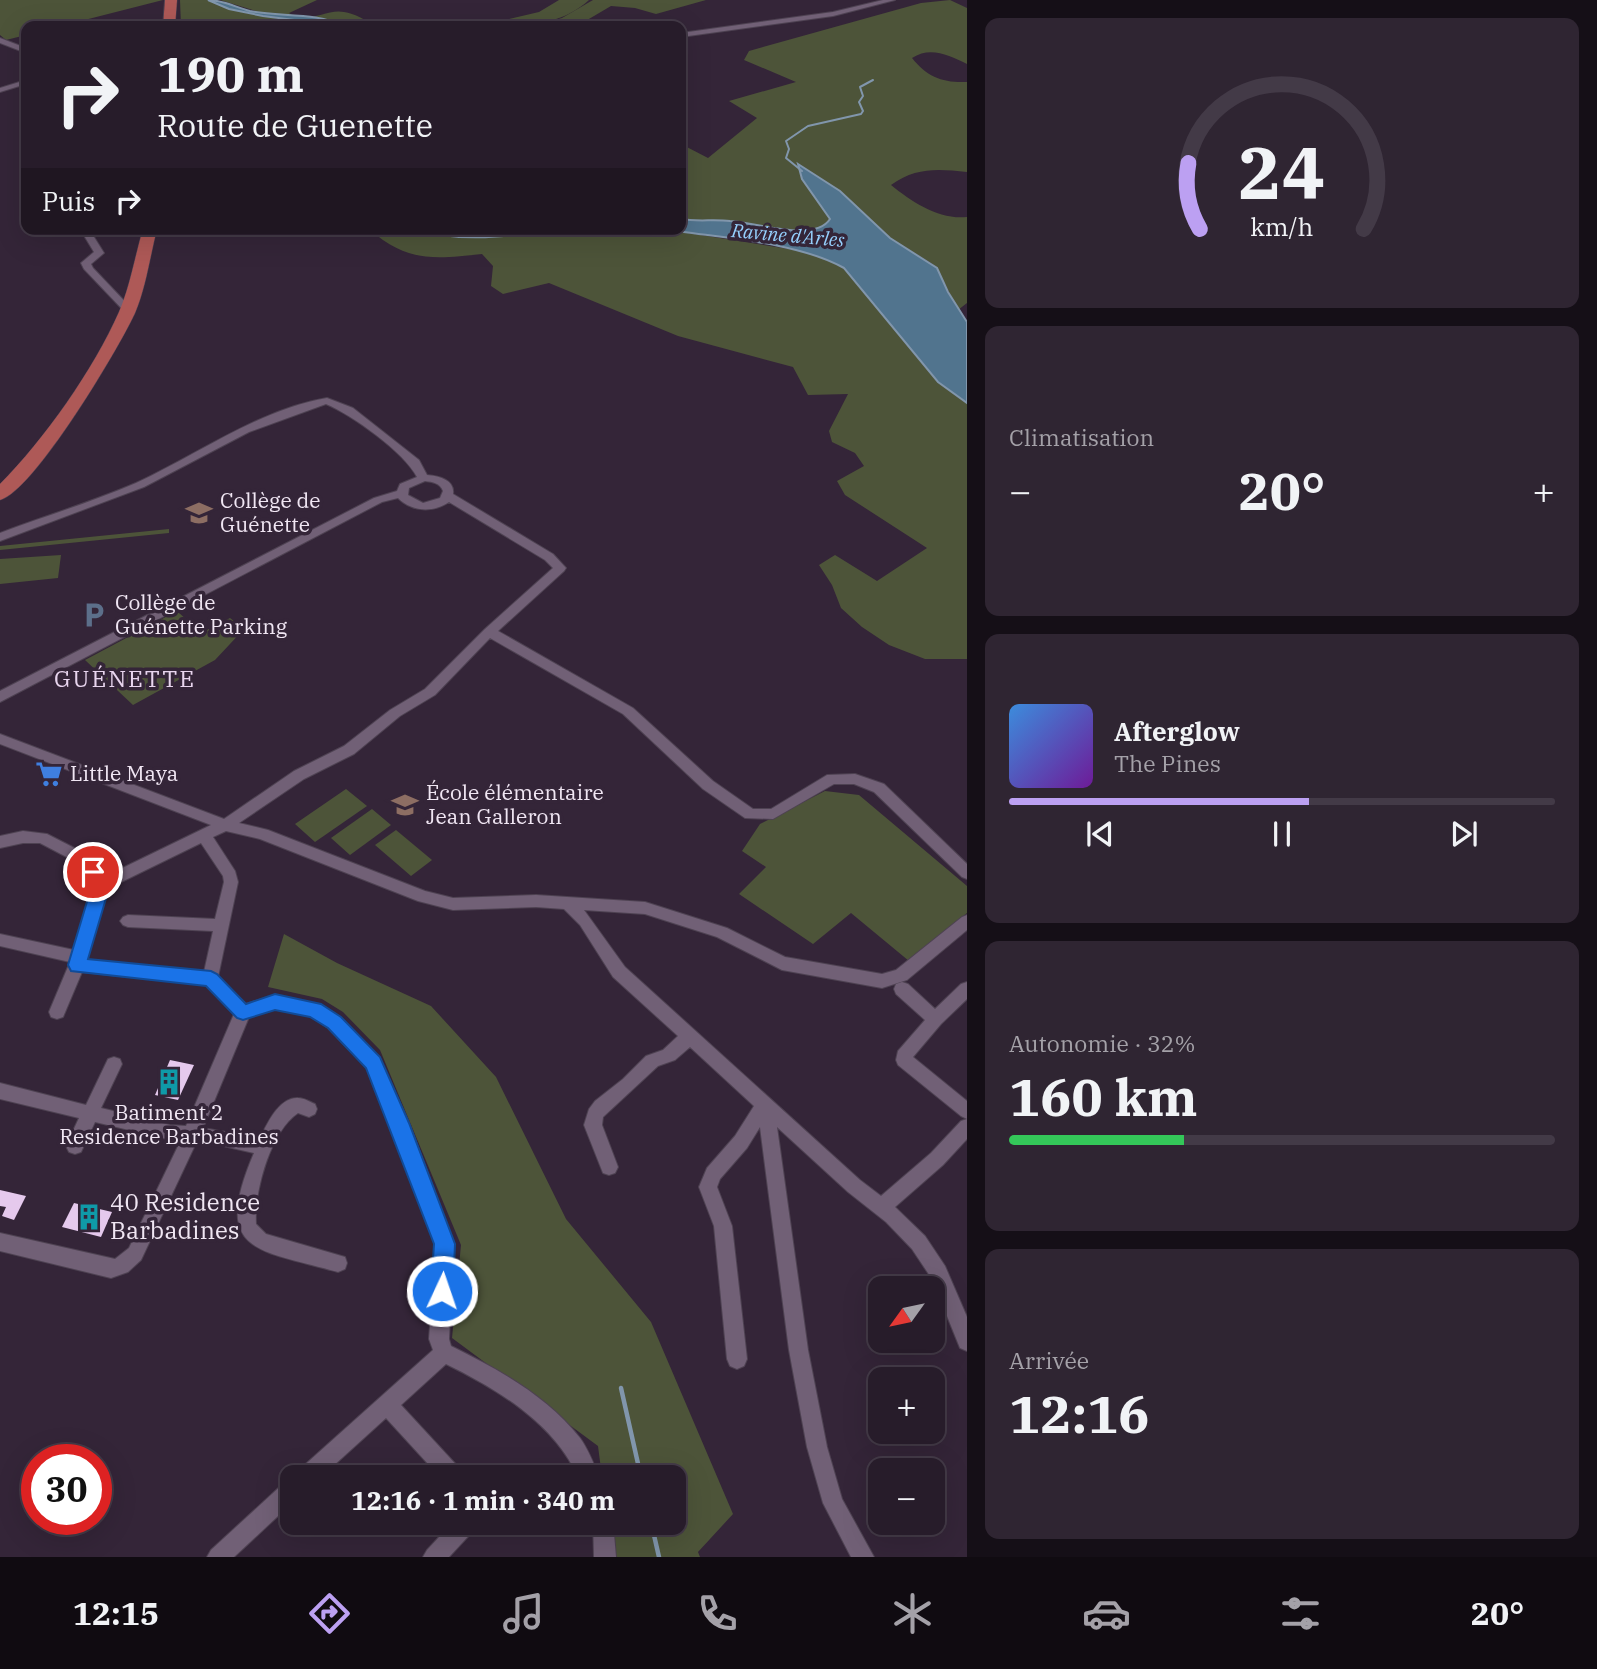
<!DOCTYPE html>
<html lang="fr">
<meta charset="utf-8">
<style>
body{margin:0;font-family:"IBM Plex Serif",serif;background:#2f2532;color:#f1f3f6;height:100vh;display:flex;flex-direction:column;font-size:26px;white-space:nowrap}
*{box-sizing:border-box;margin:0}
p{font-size:23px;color:#a4a1a8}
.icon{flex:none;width:38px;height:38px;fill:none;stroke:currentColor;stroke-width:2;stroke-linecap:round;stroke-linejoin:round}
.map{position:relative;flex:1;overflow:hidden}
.drawer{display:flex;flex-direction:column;gap:18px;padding:18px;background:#150f17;width:630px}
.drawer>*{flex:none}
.top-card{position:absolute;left:21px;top:21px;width:665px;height:214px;border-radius:14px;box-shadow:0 7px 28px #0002,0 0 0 2px #433a47;background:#271c2a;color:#f1f3f6;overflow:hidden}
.needle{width:46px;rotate:237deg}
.tools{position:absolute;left:868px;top:1276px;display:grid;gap:14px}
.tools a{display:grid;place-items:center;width:77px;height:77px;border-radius:14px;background:#271c2a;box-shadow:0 7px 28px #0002,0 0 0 2px #433a47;font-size:35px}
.speed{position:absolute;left:21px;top:1444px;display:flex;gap:14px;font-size:35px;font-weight:700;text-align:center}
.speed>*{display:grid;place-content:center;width:91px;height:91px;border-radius:50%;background:#271c2a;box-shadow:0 7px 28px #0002,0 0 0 2px #433a47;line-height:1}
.speed .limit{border:10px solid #d22;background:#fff;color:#111}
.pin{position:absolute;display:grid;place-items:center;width:60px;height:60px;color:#fff;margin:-30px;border:4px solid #fff;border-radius:50%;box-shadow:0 2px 7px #0007}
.me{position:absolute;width:77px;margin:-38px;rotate:3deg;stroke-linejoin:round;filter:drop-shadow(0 0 5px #0008)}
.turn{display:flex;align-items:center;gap:24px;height:147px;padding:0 21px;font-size:32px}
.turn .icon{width:91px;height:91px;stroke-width:2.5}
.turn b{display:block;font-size:49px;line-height:60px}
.then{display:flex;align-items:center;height:66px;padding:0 21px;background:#0003;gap:14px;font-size:26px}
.big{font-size:52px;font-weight:700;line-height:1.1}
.drawer .tile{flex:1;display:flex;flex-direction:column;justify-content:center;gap:10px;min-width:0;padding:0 24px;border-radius:14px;background:#2f2532}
.drawer .dial{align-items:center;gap:0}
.dial svg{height:182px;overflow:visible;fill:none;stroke:#433a47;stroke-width:7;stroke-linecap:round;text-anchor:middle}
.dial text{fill:#f1f3f6;stroke:none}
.song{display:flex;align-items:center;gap:21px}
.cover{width:84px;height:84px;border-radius:10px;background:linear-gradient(135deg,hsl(210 70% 55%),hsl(280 70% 35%))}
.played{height:7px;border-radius:4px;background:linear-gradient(90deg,#bca0f2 55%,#433a47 55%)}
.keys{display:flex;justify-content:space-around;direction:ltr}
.heat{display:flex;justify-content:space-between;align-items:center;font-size:38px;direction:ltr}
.charge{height:10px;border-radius:5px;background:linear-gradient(90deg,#34c759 32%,#433a47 0)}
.trip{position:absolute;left:280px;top:1465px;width:406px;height:70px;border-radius:14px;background:#271c2a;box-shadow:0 7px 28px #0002,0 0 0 2px #433a47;font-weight:700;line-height:70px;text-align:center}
.menu{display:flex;height:112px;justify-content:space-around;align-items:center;background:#100b11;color:#a4a1a8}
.menu .icon{width:49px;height:49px}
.menu .active{color:#bca0f2}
.menu b{font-size:32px;color:#f1f3f6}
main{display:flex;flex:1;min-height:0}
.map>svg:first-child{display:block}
.green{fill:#4d5439}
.water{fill:#51748e;stroke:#8196ac;stroke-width:2}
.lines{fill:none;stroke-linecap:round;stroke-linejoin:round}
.stream-far1{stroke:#8196ac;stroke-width:2}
.stream{stroke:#8196ac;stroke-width:4.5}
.building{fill:#e5c9ed}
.street-casing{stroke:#4e4252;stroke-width:2}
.primary-casing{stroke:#4e4252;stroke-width:1}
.street{fill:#716076;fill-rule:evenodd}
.primary{fill:#ae5957;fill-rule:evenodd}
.route{fill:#1a73e8;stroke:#114b97;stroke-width:2}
.labels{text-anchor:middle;stroke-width:7;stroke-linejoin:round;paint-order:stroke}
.far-water-label{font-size:19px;font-style:italic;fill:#95cffc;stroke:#342538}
.poi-label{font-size:21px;fill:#f0e6f3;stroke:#342538;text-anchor:start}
.neighbourhood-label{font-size:23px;letter-spacing:2px;fill:#e8d5ee;stroke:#342538}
.near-poi-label{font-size:24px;fill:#f0e6f3;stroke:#342538;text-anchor:start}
</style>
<main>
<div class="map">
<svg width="967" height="1557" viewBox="0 0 967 1557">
<rect width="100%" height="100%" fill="#342538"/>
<g class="green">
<polygon points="0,0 163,0 61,26 26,26 26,35 6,40 0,35"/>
<polygon points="180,0 208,0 247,13 285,20 310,21 330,26 181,26"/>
<path d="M 220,0 L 317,0 L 289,13 C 306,26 327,8 344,12 C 354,13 367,21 376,26 L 341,26 L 320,18 L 269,15 Z"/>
<path d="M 559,0 L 589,0 C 559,28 517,26 479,26 L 539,12 Z"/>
<polygon points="593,0 706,0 656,14 635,8 611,6 577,26 536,26 562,18"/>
<path d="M 950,0 L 967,8 L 967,64 C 949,55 930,46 912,58 C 927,77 943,83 967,82 L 967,172 C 938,169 916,167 891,185 C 912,202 939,220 967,217 L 967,303 L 958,310 L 937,268 L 931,263 L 890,238 L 840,191 L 799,165 L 802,179 L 830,219 C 814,243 755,223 730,221 C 714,219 697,222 681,219 L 681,144 L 708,158 L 757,118 L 729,101 L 796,82 L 744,60 L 749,51 L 921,3 Z"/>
<path d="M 369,229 L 416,229 L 435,235 L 462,238 L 569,229 L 663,229 L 795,250 L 823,257 L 844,268 L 938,382 L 967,403 L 967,659 L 925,659 L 889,645 L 862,627 L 841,608 L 832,585 L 819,565 L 835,555 L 877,581 L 927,548 L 845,495 L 837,481 L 864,466 L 855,453 L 832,442 L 829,431 L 848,394 L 808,395 L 793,367 L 678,336 L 549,283 L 503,294 L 491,286 L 493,266 L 482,254 C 435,259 408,263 369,229 Z"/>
<polygon points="169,529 169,533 0,550 0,546"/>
<polygon points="61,555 58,578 0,584 0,559"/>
<polygon points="177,611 201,633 230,618 244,629 215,660 133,705 85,660"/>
<polygon points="346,789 367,806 315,842 295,824"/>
<polygon points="825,791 859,795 967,886 967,913 909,961 851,913 813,944 739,894 766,867 742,851 760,824"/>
<polygon points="372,809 391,825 350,855 331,838"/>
<polygon points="396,830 432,860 411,876 375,845"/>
<polygon points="284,934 337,963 431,1006 496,1077 566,1219 651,1322 733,1514 698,1552 700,1557 612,1557 608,1523 674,1522 674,1477 602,1477 598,1446 452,1338 461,1245 380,1050 343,1012 322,999 268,987"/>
</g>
<g class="water">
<path d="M 208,0 C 223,0 235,7 250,11 C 277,17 320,12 341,26 L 263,16 L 229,9 Z"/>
<path d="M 798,164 L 840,191 L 890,238 L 937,268 L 948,292 L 967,322 L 967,403 L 938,382 L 844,268 C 795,241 719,238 663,229 L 681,229 L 681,219 C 697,222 714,219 730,221 C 754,222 815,243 830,219 L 802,179 Z"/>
<path d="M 416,229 L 569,229 C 519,234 465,245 416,229 Z"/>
</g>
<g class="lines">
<polyline class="stream-far1" points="802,171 786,158 789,149 786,141 808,126 861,114 863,111 859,102 863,96 860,87 873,80"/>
<g class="stream">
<polyline points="621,1388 641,1477"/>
<polyline points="651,1522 659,1557"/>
</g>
</g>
<g class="building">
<polygon points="170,1060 194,1065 178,1100 155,1095"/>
<polygon points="0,1190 26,1196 14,1220 2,1216 6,1207 0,1206"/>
<polygon points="74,1203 112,1212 101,1237 62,1227"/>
</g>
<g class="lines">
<g class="street-casing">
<g id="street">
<polygon points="883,0 895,0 833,16 681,37 681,33 833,12"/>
<polygon points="0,38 26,48 26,53 0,43"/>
<polygon points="26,80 26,84 0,92 0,88"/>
<polygon points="80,229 89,229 104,253 91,264 93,268 131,308 131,312 125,312 84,269 81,263 94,252"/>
<path d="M 327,398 L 353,408 L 419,460 L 427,475 C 439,476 455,480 453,494 L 553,554 L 566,568 L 564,571 L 498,631 L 633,708 L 713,781 L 753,809 L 771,809 L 827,775 L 855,774 L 884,784 L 967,864 L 967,879 L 962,877 L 874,792 L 854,784 L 834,784 L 773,819 L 745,818 L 703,789 L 623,714 L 490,638 L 435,695 L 400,716 L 354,754 L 304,779 L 239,823 L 268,830 L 425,891 L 453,898 L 536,895 L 645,902 L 727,928 L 785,957 L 882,974 L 896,970 L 962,917 L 967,915 L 967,930 L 907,980 L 882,988 L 782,970 L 717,937 L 645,914 L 584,910 L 625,967 L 860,1180 L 881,1196 L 931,1153 L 961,1121 L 967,1119 L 967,1139 L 943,1165 L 895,1207 L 925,1236 L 945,1266 L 967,1317 L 967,1351 L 960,1348 L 932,1279 L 912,1249 L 886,1222 L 848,1192 L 777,1127 L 808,1350 L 827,1447 L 842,1499 L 874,1557 L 851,1557 L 823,1503 L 807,1447 L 789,1350 L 760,1127 L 747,1148 L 720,1179 L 717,1187 L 732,1226 L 747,1359 L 744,1366 L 737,1369 L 730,1366 L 727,1359 L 714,1226 L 699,1187 L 707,1168 L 735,1136 L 754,1106 L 690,1047 L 675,1060 L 658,1066 L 603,1117 L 602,1125 L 618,1167 L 615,1173 L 609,1175 L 603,1173 L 584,1125 L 589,1109 L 595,1101 L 623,1079 L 646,1056 L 663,1050 L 678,1036 L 613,977 L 580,925 L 564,909 L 536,907 L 453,910 L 418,901 L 260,839 L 226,831 L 213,837 L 235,871 L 238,882 L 218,977 L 246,1004 L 275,995 L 321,1005 L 340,1018 L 379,1058 L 409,1123 L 454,1244 L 449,1339 L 451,1346 C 498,1369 547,1396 580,1438 C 588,1449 594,1464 599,1477 L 578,1477 C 554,1423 497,1389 446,1364 L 401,1405 L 461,1470 L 464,1477 L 440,1477 L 386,1418 L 321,1477 L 296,1477 L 299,1470 L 433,1350 L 429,1339 L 436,1244 L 391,1123 L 367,1068 L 328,1028 L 311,1016 L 275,1009 L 249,1017 L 203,1128 L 260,1138 C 267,1124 279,1097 298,1098 C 304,1098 310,1102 315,1104 L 317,1109 L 315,1114 L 309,1117 L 298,1113 C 270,1132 254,1192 256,1224 L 266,1234 L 345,1257 L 347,1263 L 345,1269 L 338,1272 C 257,1249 211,1254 254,1153 L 219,1145 L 196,1143 L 141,1260 L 128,1272 L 111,1278 L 0,1251 L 0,1233 L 115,1259 L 129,1248 L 180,1142 L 95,1122 L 81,1152 L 75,1154 L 69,1152 L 66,1146 L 79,1118 L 0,1099 L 0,1083 L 86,1105 L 108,1059 L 114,1057 L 120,1059 L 122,1064 L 101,1108 L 170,1125 L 186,1126 L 234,1014 L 206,985 L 82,972 L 63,1017 L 57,1019 L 51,1017 L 49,1012 L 70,962 L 0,946 L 0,934 L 74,950 L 93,886 L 80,864 L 40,843 L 23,843 L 0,848 L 0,836 L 23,831 L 47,834 L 90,856 L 104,877 L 211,825 L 0,744 L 0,734 L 224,819 L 294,771 L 344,746 L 390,710 L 425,689 L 485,629 L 553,568 L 545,560 L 449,502 C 433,513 412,512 398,498 L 382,502 L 0,702 L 0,691 L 374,498 L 397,491 L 400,484 L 417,477 C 404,452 352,415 326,404 L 249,432 L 144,487 L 0,541 L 0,533 C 45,516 92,502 136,483 C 197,455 260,409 327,398 ZM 425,481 C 433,482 440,483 443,491 L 440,498 L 423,503 L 408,495 L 409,488 ZM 201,843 L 223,876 L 224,882 L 215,919 L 128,915 L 123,917 L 120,921 L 123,925 L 128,927 L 213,931 L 204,972 L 87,960 L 107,889 Z"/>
<polygon points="902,982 908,984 935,1009 961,984 967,982 967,999 941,1024 913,1057 967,1101 967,1119 961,1116 898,1065 896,1060 898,1051 925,1020 896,994 894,989 896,984"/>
<polygon points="292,1479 292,1503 234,1557 207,1557 211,1550 285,1482"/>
<polygon points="453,1522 478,1522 475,1529 449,1557 423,1557 427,1550"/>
<polygon points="593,1522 613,1522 616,1557 594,1557"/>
</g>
</g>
<g class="primary-casing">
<g id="primary">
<polygon points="165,0 177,0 175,26 163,26"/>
<path d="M 143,229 L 157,229 C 150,256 146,287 135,313 C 119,348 34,491 0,500 L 0,484 C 44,440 94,369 119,312 C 130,287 135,256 143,229 Z"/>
</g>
</g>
<use href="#street" class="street"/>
<use href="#primary" class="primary"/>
</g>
<polygon class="route" points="93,866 99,867 110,885 88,959 211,971 217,974 246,1004 275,994 321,1004 341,1017 380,1057 409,1123 455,1244 453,1291 450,1299 442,1302 435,1299 431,1291 434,1244 366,1068 328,1028 310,1017 275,1010 243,1020 237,1018 206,986 71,971 68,965 92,885 84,872 87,867"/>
<defs>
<g id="school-bare" transform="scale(2.1)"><path d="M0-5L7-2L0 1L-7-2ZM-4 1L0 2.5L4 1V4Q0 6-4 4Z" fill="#8d6e63" stroke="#342538" stroke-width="2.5" paint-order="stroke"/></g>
<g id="parking-bare" transform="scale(2.1)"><path d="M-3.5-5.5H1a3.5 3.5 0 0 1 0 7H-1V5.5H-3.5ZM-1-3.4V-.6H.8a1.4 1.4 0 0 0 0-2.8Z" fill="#5c6f8a" stroke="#342538" stroke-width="2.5" paint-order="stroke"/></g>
<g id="supermarket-bare" transform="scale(2.1)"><path d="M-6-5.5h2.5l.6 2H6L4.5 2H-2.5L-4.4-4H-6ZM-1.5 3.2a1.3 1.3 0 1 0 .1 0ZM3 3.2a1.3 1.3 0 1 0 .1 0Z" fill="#3f7fe0" stroke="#342538" stroke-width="2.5" paint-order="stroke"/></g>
<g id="building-bare" transform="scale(2.1)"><path d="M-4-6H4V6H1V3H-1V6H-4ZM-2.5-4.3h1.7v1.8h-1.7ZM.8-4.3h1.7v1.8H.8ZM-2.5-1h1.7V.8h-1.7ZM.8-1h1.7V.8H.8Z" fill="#0f9aa8" stroke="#342538" stroke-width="2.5" paint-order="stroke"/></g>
</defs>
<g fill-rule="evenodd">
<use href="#school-bare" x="199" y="513"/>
<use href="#parking-bare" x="94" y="615"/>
<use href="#supermarket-bare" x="49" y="774"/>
<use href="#school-bare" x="405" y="805"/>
<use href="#building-bare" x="169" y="1082"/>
<use href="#building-bare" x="89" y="1217"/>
</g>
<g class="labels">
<g class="far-water-label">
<text transform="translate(788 235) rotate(5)" y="7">Ravine d'Arles</text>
</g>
<g class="poi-label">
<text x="220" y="508">Collège de<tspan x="220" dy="24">Guénette</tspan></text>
<text x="115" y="610">Collège de<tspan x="115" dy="24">Guénette Parking</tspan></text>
<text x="70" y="781">Little Maya</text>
<text x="426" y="800">École élémentaire<tspan x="426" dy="24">Jean Galleron</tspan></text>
<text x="169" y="1120" text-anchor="middle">Batiment 2<tspan x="169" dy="24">Residence Barbadines</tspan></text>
</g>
<g class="neighbourhood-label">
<text x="125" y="687">GUÉNETTE</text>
</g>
<g class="near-poi-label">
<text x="110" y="1211">40 Residence<tspan x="110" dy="28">Barbadines</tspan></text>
</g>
</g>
</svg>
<div class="tools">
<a><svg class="needle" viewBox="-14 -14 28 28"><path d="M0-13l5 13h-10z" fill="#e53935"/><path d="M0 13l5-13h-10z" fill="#a4a1a8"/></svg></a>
<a>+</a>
<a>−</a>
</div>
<div class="speed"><div class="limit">30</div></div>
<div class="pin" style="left:93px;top:872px;background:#d93025"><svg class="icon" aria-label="arrive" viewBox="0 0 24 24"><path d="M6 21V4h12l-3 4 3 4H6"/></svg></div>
<svg class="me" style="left:442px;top:1291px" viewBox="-20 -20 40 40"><circle r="17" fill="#1a73e8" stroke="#fff" stroke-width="3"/><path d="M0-11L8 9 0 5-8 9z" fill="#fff"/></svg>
<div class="trip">12:16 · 1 min · 340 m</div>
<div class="top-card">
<div class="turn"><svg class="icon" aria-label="right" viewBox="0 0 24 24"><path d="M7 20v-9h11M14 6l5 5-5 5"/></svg><div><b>190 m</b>Route de Guenette</div></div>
<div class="then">Puis<svg class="icon" aria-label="right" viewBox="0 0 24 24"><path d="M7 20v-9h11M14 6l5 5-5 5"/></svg></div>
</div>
</div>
<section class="drawer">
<div class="tile dial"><svg viewBox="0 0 100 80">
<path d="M14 69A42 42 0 1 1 86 69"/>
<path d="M14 69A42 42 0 0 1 9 40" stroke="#bca0f2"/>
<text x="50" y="56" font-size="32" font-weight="700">24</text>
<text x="50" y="72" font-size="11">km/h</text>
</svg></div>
<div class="tile"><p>Climatisation</p>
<div class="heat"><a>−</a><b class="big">20°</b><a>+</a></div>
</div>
<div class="tile">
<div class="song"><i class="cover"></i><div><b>Afterglow</b><p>The Pines</p></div></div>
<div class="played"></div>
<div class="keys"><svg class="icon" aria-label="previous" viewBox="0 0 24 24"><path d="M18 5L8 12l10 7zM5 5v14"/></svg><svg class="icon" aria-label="pause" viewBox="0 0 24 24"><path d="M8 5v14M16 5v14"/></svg><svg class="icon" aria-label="next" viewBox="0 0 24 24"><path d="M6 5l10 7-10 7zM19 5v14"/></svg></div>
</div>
<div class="tile"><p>Autonomie · 32%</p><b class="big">160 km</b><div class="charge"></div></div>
<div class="tile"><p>Arrivée</p><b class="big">12:16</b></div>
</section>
</main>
<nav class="menu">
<b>12:15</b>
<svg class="icon active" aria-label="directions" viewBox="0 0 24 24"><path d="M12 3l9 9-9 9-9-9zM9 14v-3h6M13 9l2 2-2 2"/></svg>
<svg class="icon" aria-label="music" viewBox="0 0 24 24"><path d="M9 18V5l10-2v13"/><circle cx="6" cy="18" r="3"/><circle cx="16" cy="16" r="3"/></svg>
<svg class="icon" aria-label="phone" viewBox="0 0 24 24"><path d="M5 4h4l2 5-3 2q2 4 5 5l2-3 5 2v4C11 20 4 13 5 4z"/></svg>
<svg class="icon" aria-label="climate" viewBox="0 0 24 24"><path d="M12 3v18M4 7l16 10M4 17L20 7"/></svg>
<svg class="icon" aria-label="car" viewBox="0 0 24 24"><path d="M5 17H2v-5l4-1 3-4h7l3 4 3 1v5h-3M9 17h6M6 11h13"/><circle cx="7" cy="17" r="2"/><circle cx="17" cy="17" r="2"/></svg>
<svg class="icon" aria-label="filters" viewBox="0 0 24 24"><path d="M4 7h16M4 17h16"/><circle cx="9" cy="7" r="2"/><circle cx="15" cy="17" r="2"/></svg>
<b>20°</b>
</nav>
